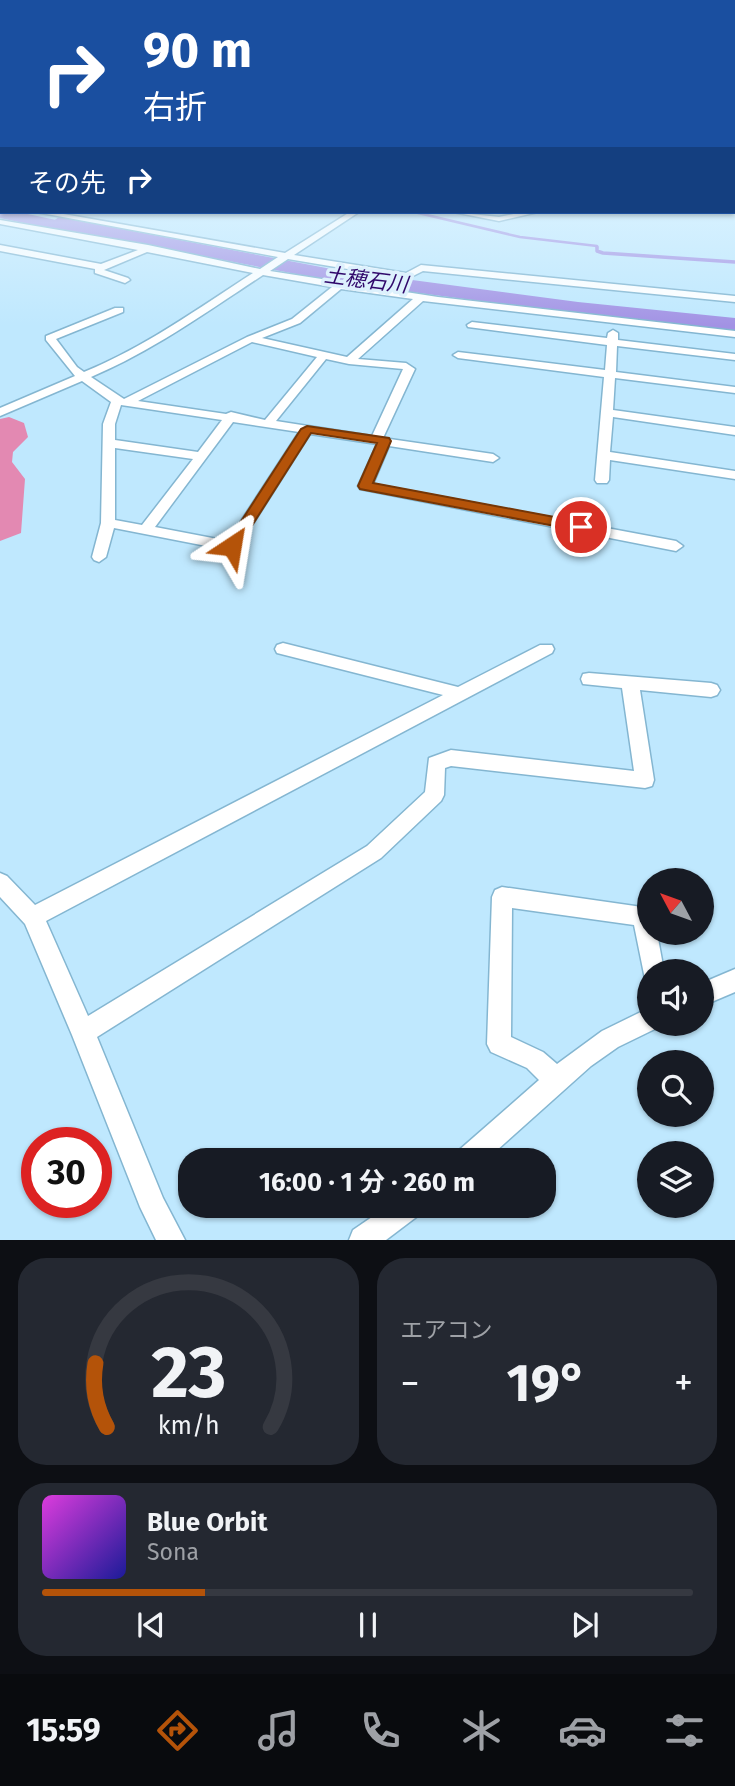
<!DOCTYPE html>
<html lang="ja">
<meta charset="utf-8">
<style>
body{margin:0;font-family:"Fira Sans","Noto Sans JP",sans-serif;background:#242831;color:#f1f3f6;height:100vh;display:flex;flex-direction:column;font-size:26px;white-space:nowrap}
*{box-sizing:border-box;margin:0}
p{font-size:23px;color:#9ea1a6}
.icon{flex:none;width:38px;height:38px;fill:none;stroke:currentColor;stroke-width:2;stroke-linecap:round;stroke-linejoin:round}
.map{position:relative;height:1240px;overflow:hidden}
.panel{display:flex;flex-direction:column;gap:18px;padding:18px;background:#0d0f14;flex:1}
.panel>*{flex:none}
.banner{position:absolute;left:0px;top:0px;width:735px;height:214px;box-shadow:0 2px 5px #0004;background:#1a4fa0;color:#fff;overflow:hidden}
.needle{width:46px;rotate:311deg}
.tools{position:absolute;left:637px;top:868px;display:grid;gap:14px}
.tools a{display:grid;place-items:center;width:77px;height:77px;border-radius:50%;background:#171b24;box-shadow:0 2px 5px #0004;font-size:35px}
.speed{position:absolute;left:21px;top:1127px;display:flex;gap:14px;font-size:35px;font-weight:700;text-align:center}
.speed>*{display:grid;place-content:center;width:91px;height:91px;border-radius:50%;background:#171b24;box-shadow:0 2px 5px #0004;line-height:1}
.speed .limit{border:10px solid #d22;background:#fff;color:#111}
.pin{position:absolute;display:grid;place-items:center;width:60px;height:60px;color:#fff;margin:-30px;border:4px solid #fff;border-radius:50%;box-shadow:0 2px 7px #0007}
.me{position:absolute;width:77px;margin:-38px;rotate:33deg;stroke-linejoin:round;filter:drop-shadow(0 0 5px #0008)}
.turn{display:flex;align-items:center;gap:24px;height:147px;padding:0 28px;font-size:32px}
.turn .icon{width:91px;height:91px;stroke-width:2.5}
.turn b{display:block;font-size:49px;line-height:60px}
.then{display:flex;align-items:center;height:66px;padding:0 28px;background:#0003;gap:14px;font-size:26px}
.big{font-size:52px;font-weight:700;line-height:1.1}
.panel .widget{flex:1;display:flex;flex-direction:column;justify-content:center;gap:10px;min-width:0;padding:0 24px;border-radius:28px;background:#242831}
.panel .dial{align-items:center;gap:0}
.dial svg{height:182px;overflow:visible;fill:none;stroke:#363941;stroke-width:7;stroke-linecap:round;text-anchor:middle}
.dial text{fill:#f1f3f6;stroke:none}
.song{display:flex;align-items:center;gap:21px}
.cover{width:84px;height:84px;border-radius:10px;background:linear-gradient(135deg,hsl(300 70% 55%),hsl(240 70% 35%))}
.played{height:7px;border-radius:4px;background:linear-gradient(90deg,#b45309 25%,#363941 25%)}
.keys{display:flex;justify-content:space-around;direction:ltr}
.heat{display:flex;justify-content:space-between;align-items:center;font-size:38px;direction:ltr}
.panel .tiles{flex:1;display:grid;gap:18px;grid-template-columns:1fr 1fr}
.widget:last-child{grid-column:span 2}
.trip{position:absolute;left:178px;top:1148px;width:378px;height:70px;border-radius:28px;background:#171b24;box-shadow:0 2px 5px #0004;font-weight:700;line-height:70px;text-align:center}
.tabs{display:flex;height:112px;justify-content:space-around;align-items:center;background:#090b0e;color:#9ea1a6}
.tabs .icon{width:49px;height:49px}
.tabs .on{color:#b45309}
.tabs b{font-size:32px;color:#f1f3f6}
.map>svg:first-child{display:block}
.forest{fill:#e389b2}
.water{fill:#a292e4}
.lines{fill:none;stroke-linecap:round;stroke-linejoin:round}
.stream-far1{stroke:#a292e4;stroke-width:2.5}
.stream{stroke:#a292e4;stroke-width:3.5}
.river{fill:#a292e4;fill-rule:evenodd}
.street-casing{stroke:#84b6d1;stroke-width:3}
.primary-casing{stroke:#84b6d1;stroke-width:4}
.street{fill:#fff;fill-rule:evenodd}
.primary{fill:#fff;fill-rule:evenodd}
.route{fill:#b45309;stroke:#753606;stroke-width:2}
.labels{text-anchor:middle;stroke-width:7;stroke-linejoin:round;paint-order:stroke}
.far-water-label{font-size:21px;font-style:italic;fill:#30086b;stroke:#ddf1fd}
</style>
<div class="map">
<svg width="735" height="1240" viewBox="0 0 735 1240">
<rect width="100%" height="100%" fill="#bfe8fe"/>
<polygon class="forest" points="9,417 24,423 28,437 13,452 12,462 25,479 21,533 0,541 0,419"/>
<polygon class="water" points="59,217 337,270 578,302 735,318 735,331 510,305 343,283 46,226"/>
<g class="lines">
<polyline class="stream-far1" points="414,212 520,237 597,246 597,248"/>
<polyline class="stream" points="597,247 597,251 603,253 735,262"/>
<polygon class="river" points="0,208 2,212 18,212 99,229 102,233 93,238 0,218"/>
<g class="street-casing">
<g id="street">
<rect x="0" y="204" width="2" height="4"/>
<path d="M 36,212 L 52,212 L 285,253 L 350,212 L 359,212 L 294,255 L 406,273 L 421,265 L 735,296 L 735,302 L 423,271 L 407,279 L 288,259 L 270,271 L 438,297 L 735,331 L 735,337 L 423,301 L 358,359 L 406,363 L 415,369 L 383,438 L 493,454 L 499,458 L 493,462 L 389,446 L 373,484 L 676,541 L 683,546 L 676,551 L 360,489 L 358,486 L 377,444 L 310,434 L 237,549 L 232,551 L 114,528 L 106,557 L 99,562 L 94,560 L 92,557 L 101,523 L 103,424 L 111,402 L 82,381 L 0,416 L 0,408 L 75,376 L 46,340 L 46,336 L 115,308 L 123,308 L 123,312 L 56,339 L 77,367 L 84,372 C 145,347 199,308 253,273 L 147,252 L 104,270 L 128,278 L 130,280 L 125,283 L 95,273 L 95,269 L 0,251 L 0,245 L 101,264 L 138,250 L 0,224 L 0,220 L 148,245 L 260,269 L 278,257 ZM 263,275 L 332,287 L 292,319 L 247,337 L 124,399 L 91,377 C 153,351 208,311 263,275 ZM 341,289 L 413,299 L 347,357 L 262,338 L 300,323 ZM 252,342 L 317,357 L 265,420 L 231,412 L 226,414 L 138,401 ZM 326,359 L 349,364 L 403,369 L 372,436 L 276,421 ZM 121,405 L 222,420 L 198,452 L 115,440 L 115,424 ZM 233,422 L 299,432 L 228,541 L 155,527 ZM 115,448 L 193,459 L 142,525 L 115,520 Z"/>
<polygon points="453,212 499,217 523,212 538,212 499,221"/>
<polygon points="472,322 607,338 608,333 613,330 618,333 618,340 735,354 735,360 617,346 616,372 735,387 735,393 615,378 613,410 735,427 735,435 613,417 610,452 735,471 735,479 610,460 609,480 607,483 597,483 595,480 604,377 458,358 453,355 458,352 605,370 607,345 468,327 467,325"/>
<polygon points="283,643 458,687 540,645 552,645 554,649 552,653 46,921 88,1016 367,846 425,792 429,758 451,750 634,771 622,688 583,684 581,679 583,674 589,673 711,683 717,685 720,690 717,695 711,697 640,690 654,780 652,786 645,788 451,766 445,768 444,795 441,801 381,858 97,1037 163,1198 185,1240 156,1240 140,1207 72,1035 25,924 0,897 0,873 7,876 35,905 443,695 277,653 275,649 277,645"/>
<polygon points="502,887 649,908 649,933 657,933 664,971 649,971 649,981 645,979 634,925 512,908 511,1037 543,1052 557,1064 602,1031 649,1008 649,1024 659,1024 657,1028 618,1047 591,1066 486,1160 454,1160 458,1151 539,1080 527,1068 491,1052 487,1044 492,897 495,890"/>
<polygon points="735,969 735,992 702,1006 702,983"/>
<polygon points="388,1206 423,1206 419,1215 386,1240 349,1240 353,1230"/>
</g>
</g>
<g class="primary-casing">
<rect id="primary" x="0" y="155" width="2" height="6"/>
</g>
<use href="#street" class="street"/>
<use href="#primary" class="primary"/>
</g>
<linearGradient id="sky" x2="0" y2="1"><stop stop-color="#8ca6e6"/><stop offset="0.47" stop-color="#e2f5ff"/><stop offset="1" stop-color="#e2f5ff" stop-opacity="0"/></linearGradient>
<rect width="735" height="326" fill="url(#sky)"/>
<polygon class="route" points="307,426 389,438 391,441 373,483 581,522 588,527 581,531 360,489 358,486 377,443 311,433 237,549 227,549 225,546 227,543 301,429"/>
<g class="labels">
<g class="far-water-label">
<text transform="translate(366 280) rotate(7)" y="7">土穂石川</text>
</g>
</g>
</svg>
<div class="tools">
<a><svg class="needle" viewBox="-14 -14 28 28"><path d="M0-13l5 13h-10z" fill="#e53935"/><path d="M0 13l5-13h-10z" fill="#9ea1a6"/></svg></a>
<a><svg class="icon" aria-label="sound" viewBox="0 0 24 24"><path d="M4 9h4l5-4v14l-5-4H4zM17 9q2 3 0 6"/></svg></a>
<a><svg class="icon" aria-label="search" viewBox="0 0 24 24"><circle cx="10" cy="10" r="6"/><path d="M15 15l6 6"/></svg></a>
<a><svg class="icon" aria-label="layers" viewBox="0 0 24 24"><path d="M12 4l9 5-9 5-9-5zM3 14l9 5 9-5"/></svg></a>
</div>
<div class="speed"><div class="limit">30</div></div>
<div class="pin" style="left:581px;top:527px;background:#d93025"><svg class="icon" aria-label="arrive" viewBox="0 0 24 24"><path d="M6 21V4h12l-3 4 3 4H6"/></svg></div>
<svg class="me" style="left:232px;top:546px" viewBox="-20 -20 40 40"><path d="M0-17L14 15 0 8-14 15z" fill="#b45309" stroke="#fff" stroke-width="4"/></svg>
<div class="trip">16:00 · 1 分 · 260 m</div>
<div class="banner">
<div class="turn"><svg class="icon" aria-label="right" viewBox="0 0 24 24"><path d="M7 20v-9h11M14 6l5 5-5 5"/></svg><div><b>90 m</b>右折</div></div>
<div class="then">その先<svg class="icon" aria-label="right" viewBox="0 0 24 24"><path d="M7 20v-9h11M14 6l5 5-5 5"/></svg></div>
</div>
</div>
<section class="panel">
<div class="tiles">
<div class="widget dial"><svg viewBox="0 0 100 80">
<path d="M14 69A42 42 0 1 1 86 69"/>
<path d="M14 69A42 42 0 0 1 9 41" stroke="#b45309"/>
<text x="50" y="56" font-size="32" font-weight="700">23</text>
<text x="50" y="72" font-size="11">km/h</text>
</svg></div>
<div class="widget"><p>エアコン</p>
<div class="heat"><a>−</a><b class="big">19°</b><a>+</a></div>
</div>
<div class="widget">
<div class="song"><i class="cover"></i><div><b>Blue Orbit</b><p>Sona</p></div></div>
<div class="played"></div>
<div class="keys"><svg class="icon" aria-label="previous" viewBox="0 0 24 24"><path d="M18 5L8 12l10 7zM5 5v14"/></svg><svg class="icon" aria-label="pause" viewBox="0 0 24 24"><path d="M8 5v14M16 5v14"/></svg><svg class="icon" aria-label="next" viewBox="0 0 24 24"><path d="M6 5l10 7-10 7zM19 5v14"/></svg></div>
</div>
</div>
</section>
<nav class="tabs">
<b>15:59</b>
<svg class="icon on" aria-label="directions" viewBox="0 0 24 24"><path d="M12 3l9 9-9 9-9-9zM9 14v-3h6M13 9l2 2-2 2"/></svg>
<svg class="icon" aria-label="music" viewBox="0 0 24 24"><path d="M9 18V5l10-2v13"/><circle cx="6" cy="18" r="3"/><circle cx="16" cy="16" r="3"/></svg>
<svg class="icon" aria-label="phone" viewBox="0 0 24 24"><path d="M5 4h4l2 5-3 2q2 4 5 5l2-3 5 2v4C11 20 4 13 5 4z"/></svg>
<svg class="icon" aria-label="climate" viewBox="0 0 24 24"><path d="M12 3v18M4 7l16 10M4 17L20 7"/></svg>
<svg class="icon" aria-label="car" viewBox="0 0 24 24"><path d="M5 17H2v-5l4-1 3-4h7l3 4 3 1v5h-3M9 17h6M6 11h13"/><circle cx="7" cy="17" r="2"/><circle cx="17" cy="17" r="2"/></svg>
<svg class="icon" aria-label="filters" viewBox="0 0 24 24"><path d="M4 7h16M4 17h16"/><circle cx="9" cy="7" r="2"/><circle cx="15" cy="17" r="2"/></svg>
</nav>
